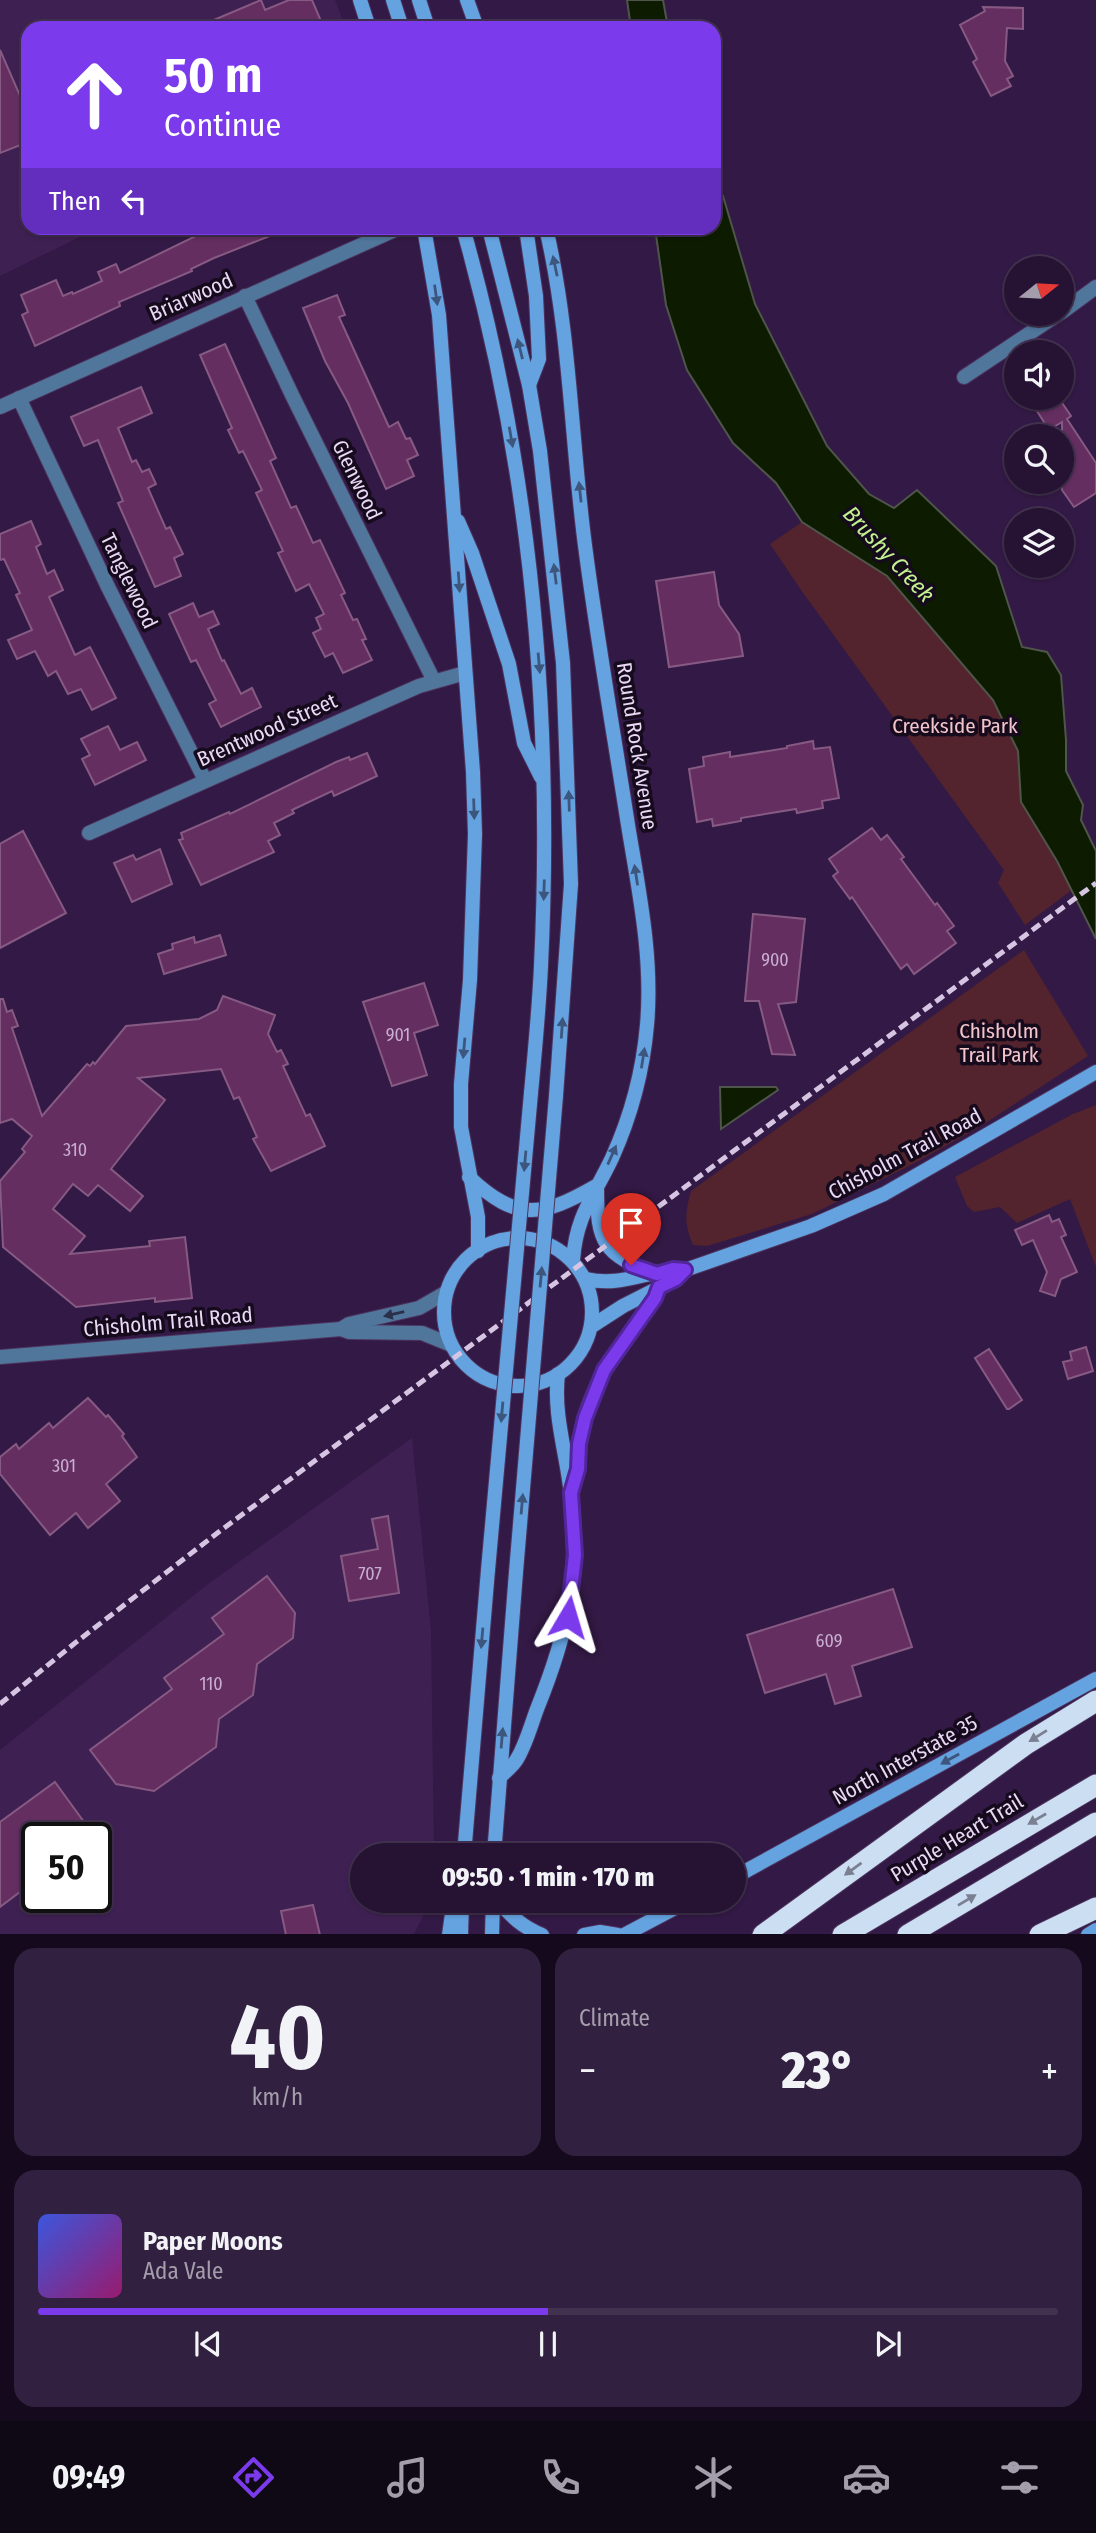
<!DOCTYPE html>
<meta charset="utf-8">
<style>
body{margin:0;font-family:"Fira Sans Condensed",sans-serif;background:#322040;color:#f1f3f6;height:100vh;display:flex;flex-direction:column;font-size:26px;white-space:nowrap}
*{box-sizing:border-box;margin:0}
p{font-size:23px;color:#a49eac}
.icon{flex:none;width:38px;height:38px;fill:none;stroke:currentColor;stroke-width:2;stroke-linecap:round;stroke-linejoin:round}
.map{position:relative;height:1934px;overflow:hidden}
.drawer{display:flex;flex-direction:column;gap:14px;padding:14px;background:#150a1d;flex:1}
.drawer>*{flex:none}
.hud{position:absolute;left:21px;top:21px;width:700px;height:214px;border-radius:21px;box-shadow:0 2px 5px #0004,0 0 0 2px #42324f;background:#7c3aed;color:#fff;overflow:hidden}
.needle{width:46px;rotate:72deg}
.buttons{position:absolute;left:1004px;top:256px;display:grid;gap:14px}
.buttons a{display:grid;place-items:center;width:70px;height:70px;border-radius:50%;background:#261334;box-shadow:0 2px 5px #0004,0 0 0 2px #42324f;font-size:35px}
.speed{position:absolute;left:21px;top:1822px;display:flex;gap:14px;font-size:35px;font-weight:700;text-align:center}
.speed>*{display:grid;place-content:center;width:91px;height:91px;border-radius:50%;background:#261334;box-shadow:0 2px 5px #0004,0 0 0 2px #42324f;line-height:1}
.speed .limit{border:4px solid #111;border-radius:10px;background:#fff;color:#111}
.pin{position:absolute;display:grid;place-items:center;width:60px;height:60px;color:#fff;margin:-72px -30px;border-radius:50% 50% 50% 0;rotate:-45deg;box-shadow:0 0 7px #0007}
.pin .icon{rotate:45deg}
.me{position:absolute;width:77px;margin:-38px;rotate:7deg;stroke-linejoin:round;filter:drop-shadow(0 0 5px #0008)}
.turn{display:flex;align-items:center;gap:24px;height:147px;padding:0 28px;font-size:32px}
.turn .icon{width:91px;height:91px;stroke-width:2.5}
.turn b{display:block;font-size:49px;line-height:60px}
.then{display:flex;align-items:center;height:66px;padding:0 28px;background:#0003;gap:14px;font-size:26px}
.big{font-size:52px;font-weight:800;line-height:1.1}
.drawer .tile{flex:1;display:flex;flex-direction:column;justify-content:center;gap:10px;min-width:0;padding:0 24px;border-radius:21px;background:#322040}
.drawer .dial{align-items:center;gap:0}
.dial b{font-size:91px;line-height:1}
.song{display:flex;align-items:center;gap:21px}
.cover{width:84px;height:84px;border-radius:10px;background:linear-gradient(135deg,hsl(230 70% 55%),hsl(320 70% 35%))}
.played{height:7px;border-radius:4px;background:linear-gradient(90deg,#7c3aed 50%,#42324f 50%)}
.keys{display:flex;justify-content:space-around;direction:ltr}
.heat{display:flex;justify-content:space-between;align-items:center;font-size:38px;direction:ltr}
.drawer .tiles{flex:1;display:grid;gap:14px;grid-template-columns:1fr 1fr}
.tile:last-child{grid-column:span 2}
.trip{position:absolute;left:350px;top:1843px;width:396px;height:70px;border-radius:35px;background:#261334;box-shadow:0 2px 5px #0004,0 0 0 2px #42324f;font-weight:800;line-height:70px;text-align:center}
.menu{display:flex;height:112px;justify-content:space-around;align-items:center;background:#0f0815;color:#a49eac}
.menu .icon{width:49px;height:49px}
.menu .active{color:#7c3aed}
.menu b{font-size:32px;color:#f1f3f6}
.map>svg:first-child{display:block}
.built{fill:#3f2053;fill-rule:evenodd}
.green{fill:#53242d}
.water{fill:#0d1c00;stroke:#4f554a;stroke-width:2}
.building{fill:#642e60;stroke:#865a82;stroke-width:2}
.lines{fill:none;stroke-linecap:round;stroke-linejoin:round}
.street-casing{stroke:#4c345e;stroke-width:16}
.secondary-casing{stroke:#4c345e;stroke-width:16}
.highway-casing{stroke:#4c345e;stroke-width:23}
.street{stroke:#50769c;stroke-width:14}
.secondary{stroke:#64a2e0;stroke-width:14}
.highway{stroke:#ccdef1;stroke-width:21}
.rail{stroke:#d6c5e2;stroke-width:5;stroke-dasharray:10 5;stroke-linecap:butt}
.secondary-bridge-casing{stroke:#4c345e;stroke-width:16;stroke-linecap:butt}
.secondary-bridge{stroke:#64a2e0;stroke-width:14}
.oneway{fill:#3d567e}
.oneway2{fill:#2a3049}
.oneway3{fill:#7a7f92}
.route-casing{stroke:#51269a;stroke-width:18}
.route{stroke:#7c3aed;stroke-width:12}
.labels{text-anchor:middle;stroke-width:7;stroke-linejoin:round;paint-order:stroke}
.number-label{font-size:18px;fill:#c8aed0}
.street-label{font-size:21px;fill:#e9d9f5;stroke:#160a1d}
.park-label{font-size:21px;fill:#f3c4ca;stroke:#160a1d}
.water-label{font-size:23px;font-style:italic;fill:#c2f290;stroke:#160a1d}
</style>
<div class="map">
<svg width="1096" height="1935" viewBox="0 0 1096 1935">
<rect width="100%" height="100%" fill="#331945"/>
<g class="built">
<polygon points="0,0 335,0 346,28 28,28 28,228 98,228 0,276"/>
<path d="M 412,1438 L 431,1632 L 434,1855 L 362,1855 L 362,1900 L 431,1901 L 414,1934 L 0,1935 L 0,1750 L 208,1584 ZM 37,1838 L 96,1838 L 96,1897 L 37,1897 Z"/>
</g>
<g class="green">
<polygon points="802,522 887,576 993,700 1018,751 1021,802 1038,828 1072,890 1025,925 998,883 1004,870 801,590 770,544"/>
<path d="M 1024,950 L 1088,1056 L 981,1126 L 915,1163 L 812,1214 L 707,1246 L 693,1245 C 684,1225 685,1212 691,1191 Z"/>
<polygon points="1096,1105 1096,1267 1070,1199 1017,1223 1000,1207 974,1212 967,1206 955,1177 1073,1114"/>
</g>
<g class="water">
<polygon points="627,0 663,0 668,28 631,28"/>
<polygon points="714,186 723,196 755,304 827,446 869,494 894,508 917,490 996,566 1022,647 1047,652 1061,675 1066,740 1066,771 1083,805 1081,820 1096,851 1096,939 1057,861 1021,802 1018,751 993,700 887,576 802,522 776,483 733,443 687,370 666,305 655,228 714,228"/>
<polygon points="720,1087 776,1087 778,1090 721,1129"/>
</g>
<g class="building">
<polygon points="261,0 265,10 289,0 312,0 324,28 195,28"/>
<polygon points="983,7 1023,8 1023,29 1007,28 1005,61 1013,76 1007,79 1011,86 991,96 973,62 977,59 960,25 985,11"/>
<polygon points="0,50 28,114 28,142 0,153"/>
<polygon points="212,228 290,228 214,258 191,269 192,271 119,302 120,306 35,346 22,315 28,312 21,295 56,280 63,296 72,292 73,294 102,281 98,272 116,264 120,273"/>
<polygon points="337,295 345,315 339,317 389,427 398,422 406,439 410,438 418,455 407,460 414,476 386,489 348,403 325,361 303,308"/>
<polygon points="225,344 276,458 270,461 291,508 296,506 313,543 320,540 345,593 341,595 353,620 357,619 366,639 362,640 372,660 343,673 333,653 325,657 313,633 321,629 316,618 324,614 309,584 296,591 278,553 283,551 256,493 262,490 243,451 239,453 228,430 232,428 200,355"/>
<polygon points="141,387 152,413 118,428 132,462 136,460 142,472 149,469 156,484 148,488 166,529 170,527 183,554 174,558 181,576 155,587 118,503 123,501 98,440 84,446 71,417"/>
<polygon points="1028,397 1058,397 1071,416 1067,419 1096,463 1096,493 1074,507 1062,490 1062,422 1049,430"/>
<polygon points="31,521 41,544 36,547 47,574 54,570 63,590 49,597 75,655 90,647 116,698 92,710 81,689 68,694 56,671 48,676 35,651 17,659 8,640 32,630 16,595 20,593 4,559 0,560 0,534"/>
<polygon points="714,572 719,605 739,634 743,656 669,667 656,581"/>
<polygon points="193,603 199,617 213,611 219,624 208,629 222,661 224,660 241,694 252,688 261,707 221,727 209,704 216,700 196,660 191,662 169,614"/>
<polygon points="108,726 120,750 137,742 146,760 95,785 82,759 90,755 81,739"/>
<polygon points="813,741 814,749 830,747 839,798 822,801 823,808 797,813 796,809 741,818 741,821 713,826 712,819 697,822 689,769 704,766 703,757 730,752 730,757 787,748 787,746"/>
<polygon points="367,753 377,776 334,796 332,791 292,810 294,813 274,823 280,835 268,841 274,852 201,885 179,840 183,839 181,833 229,812 230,814 336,762 349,757 350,760"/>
<polygon points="872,828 881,840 887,835 904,857 901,859 935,905 937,903 954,926 947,931 956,943 914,974 907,964 901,969 852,897 850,899 833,876 838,872 829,859"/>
<polygon points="23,831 66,913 0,948 0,844"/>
<polygon points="160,849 172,884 132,902 114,863 133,855 136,860"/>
<polygon points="753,914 805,919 796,1002 778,1004 795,1055 772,1054 759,1001 745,1001"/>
<polygon points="220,935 226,955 164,974 158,954 173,949 172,944 194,937 195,943"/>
<polygon points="424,983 438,1025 414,1033 427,1075 392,1086 363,1002"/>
<polygon points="223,996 275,1015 268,1034 277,1052 281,1050 288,1064 283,1066 306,1116 310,1114 325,1146 271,1171 253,1139 257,1137 239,1097 234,1099 221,1069 138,1078 165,1100 111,1169 143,1196 130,1211 98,1185 88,1196 73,1184 53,1209 85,1236 70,1254 150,1246 149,1241 185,1237 192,1298 155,1302 155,1298 76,1307 3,1247 0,1181 25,1152 22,1149 32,1136 12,1119 0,1123 0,999 3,999 7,1012 12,1010 18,1026 12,1028 42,1116 87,1064 90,1066 93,1062 95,1064 126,1026 199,1019 217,1010"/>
<polygon points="1049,1215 1052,1222 1059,1219 1066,1235 1061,1237 1077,1272 1061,1279 1055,1296 1040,1291 1047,1272 1033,1240 1022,1245 1015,1230"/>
<polygon points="1086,1347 1093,1371 1068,1379 1063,1362 1072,1360 1070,1352"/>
<polygon points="989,1349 1022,1400 1009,1409 1007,1409 975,1358"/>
<polygon points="88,1398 106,1417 108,1415 124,1434 122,1436 137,1457 106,1484 120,1501 88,1528 76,1513 50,1535 0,1474 0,1457 16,1444 19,1449 49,1423 53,1428"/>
<polygon points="388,1516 399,1593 349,1601 341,1556 378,1549 372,1519"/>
<polygon points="267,1576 295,1613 293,1638 257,1664 253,1695 219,1719 216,1747 154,1791 116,1784 90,1750 172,1689 164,1678 224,1634 212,1618"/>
<polygon points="893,1589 912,1647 852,1666 861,1696 835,1704 826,1674 765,1693 747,1635"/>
<polygon points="55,1782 84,1822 81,1838 37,1838 37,1879 0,1907 0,1822"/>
<polygon points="313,1905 320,1935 286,1935 281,1911"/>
</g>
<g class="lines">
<g class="street-casing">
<g id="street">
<polyline points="245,296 293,397 434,681"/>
<polyline points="1062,312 1096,287"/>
<polyline points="964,377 1060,313"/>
<polyline points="19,398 108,587 205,780"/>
<polyline points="0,407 399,228"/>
<polyline points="89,833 419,686 465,673"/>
<polyline points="341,1329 349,1324 419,1308 445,1293"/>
<polyline points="0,1357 341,1329 349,1332 422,1333 449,1344"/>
</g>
</g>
<g class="secondary-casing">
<g id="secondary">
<polyline points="360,0 369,28"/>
<polyline points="393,0 402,28"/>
<polyline points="419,0 428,28"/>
<polyline points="467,0 477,28"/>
<polyline points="424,228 439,315 473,772 475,834 470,980 461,1084 461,1127 478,1217 478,1251"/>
<path d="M 463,228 C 531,467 553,718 541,966 C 539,1009 535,1051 531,1093"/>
<polyline points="489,228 529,385 540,451 563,663 571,884 556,1096"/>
<polyline points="526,228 536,296 539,359 529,385"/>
<path d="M 546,228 C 571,335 571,445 586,553 C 598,644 614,735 628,825 C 639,892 653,958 647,1025 C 643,1071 631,1116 612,1158 C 594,1196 576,1216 573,1260"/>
<polyline points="458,521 472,553 509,664 524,743 541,777"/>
<path d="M 469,1177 C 517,1222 542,1217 596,1186"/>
<path d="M 597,1188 C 597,1243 604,1255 655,1273"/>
<circle cx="518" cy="1312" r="74"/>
<path d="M 586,1279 C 623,1288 651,1268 685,1270 L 811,1226 L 884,1194 L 1096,1072"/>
<polyline points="592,1326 623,1306 676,1279 685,1270"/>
<path d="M 572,1488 C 579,1466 578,1442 584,1419 C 597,1373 627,1336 655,1298 L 659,1287"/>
<path d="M 499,1778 C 505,1772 513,1766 517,1759 C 526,1744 531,1725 537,1709 C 568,1632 580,1578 571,1495 C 567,1454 553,1416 558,1374"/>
<polyline points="464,1855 488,1570"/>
<polyline points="494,1855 516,1572"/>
<polyline points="733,1878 1096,1679"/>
<path d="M 497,1900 C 511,1916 522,1927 542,1935"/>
<polyline points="449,1935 454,1900"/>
<polyline points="461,1935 462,1900"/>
<polyline points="492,1935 493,1900"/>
<polyline points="584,1935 600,1932 618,1935"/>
<polyline points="624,1935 690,1900"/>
<polyline points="1088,1935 1096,1930"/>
</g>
</g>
<g class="highway-casing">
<g id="highway">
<polyline points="763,1935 1026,1744 1096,1701"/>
<polyline points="843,1935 1096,1785"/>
<polyline points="908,1935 1096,1823"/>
<polyline points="1040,1935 1096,1908"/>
</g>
</g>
<use href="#street" class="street"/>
<use href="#secondary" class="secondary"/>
<use href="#highway" class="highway"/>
<polyline class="rail" points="0,1704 75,1643 220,1531 1096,883"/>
<g class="secondary-bridge-casing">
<g id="secondary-bridge">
<polyline points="488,1570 531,1093"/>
<polyline points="516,1572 556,1096"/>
</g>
</g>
<use href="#secondary-bridge" class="secondary-bridge"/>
</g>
<defs><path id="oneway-solid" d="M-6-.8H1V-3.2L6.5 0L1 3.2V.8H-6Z" transform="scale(1.75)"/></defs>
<g class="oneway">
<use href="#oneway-solid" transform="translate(555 266) rotate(-102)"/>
<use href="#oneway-solid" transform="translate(436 295) rotate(82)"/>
<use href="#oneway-solid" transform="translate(520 349) rotate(-104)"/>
<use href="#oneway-solid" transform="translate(511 437) rotate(80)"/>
<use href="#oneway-solid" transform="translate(580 492) rotate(-96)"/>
<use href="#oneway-solid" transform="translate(555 574) rotate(-97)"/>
<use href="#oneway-solid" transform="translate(459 582) rotate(86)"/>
<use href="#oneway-solid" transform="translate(539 663) rotate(85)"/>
<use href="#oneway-solid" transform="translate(569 801) rotate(-92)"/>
<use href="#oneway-solid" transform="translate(474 809) rotate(88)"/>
<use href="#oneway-solid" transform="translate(636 875) rotate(-99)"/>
<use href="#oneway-solid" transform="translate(544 890) rotate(92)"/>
<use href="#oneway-solid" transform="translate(562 1028) rotate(-86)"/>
<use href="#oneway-solid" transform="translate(464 1048) rotate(95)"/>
<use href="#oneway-solid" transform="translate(643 1058) rotate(-81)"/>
<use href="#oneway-solid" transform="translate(612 1155) rotate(-66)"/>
<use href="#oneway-solid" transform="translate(525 1161) rotate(95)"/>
<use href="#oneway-solid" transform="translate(541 1277) rotate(-85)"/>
<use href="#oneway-solid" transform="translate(502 1412) rotate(95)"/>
<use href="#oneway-solid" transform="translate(522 1504) rotate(-85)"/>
<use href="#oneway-solid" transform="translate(482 1638) rotate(95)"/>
<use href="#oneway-solid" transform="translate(502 1738) rotate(-85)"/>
<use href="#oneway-solid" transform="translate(950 1759) rotate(151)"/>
</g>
<use class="oneway2" href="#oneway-solid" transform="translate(394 1314) rotate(167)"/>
<g class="oneway3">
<use href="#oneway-solid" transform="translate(1038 1736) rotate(148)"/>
<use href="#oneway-solid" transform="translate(1037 1819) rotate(150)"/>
<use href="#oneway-solid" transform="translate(853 1869) rotate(144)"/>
<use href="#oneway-solid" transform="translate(967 1900) rotate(-31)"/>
</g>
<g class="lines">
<g class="route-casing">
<polyline id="route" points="568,1617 575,1555 571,1493 578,1469 579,1444 585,1418 604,1370 655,1298 659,1287 676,1279 685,1270 673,1269 657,1274 631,1265"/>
</g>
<use href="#route" class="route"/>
</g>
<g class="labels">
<g class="number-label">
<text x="775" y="966">900</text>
<text x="398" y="1041">901</text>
<text x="75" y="1156">310</text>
<text x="64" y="1472">301</text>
<text x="370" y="1580">707</text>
<text x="829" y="1647">609</text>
<text x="211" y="1690">110</text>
</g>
<g class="street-label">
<text transform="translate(191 297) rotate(-24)" y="7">Briarwood</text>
<text transform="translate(357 480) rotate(64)" y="7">Glenwood</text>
<text transform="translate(129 581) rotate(64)" y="7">Tanglewood</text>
<text transform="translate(267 730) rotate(-24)" y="7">Brentwood Street</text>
<text transform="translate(637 746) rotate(81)" y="7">Round Rock Avenue</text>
<text transform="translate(905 1154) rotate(-28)" y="7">Chisholm Trail Road</text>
<text transform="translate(168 1322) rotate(-5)" y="7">Chisholm Trail Road</text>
<text transform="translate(905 1760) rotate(-29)" y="7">North Interstate 35</text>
<text transform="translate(957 1838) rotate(-31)" y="7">Purple Heart Trail</text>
</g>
<g class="park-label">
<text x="955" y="733">Creekside Park</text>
<text x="999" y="1038">Chisholm<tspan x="999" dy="24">Trail Park</tspan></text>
</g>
<g class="water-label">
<text transform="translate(889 554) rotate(47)" y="8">Brushy Creek</text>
</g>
</g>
</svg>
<div class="buttons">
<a><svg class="needle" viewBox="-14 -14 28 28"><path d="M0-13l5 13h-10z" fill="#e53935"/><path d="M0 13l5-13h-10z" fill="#a49eac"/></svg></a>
<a><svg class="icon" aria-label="sound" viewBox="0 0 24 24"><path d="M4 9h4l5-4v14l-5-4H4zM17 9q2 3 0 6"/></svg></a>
<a><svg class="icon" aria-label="search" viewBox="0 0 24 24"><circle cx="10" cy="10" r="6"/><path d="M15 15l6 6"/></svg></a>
<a><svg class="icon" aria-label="layers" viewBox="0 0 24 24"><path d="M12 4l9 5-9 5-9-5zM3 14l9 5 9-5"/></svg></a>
</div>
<div class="speed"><div class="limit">50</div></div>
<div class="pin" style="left:631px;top:1265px;background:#d93025"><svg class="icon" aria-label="arrive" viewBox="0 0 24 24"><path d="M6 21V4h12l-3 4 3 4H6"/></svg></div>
<svg class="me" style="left:568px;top:1617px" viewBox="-20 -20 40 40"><path d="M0-17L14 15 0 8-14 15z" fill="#7c3aed" stroke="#fff" stroke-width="4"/></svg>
<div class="trip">09:50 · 1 min · 170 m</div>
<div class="hud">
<div class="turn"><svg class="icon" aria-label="ahead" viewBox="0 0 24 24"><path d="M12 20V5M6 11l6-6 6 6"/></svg><div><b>50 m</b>Continue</div></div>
<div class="then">Then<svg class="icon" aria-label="left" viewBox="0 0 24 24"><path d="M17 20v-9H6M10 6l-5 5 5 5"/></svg></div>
</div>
</div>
<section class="drawer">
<div class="tiles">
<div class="tile dial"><b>40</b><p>km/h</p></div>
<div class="tile"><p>Climate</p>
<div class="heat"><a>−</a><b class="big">23°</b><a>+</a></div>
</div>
<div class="tile">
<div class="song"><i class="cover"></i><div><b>Paper Moons</b><p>Ada Vale</p></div></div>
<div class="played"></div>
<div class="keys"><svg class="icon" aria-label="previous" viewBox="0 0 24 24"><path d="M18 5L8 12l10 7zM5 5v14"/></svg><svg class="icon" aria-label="pause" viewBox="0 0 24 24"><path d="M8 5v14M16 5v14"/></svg><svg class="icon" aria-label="next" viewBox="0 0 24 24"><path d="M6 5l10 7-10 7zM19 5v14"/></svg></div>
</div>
</div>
</section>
<nav class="menu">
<b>09:49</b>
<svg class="icon active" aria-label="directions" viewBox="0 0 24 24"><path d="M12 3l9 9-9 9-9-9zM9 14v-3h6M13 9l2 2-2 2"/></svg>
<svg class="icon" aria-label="music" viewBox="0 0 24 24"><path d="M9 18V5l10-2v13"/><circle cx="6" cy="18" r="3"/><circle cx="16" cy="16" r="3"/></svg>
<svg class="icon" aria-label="phone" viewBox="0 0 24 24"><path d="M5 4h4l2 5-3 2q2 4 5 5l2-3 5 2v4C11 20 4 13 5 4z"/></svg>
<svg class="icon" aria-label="climate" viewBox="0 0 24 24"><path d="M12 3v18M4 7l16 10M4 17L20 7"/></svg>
<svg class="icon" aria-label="car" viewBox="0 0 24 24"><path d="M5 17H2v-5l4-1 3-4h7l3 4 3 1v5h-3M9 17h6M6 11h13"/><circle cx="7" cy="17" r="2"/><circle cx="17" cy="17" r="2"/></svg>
<svg class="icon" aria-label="filters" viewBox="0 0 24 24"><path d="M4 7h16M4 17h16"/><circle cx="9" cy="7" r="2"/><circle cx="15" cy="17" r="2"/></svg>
</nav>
